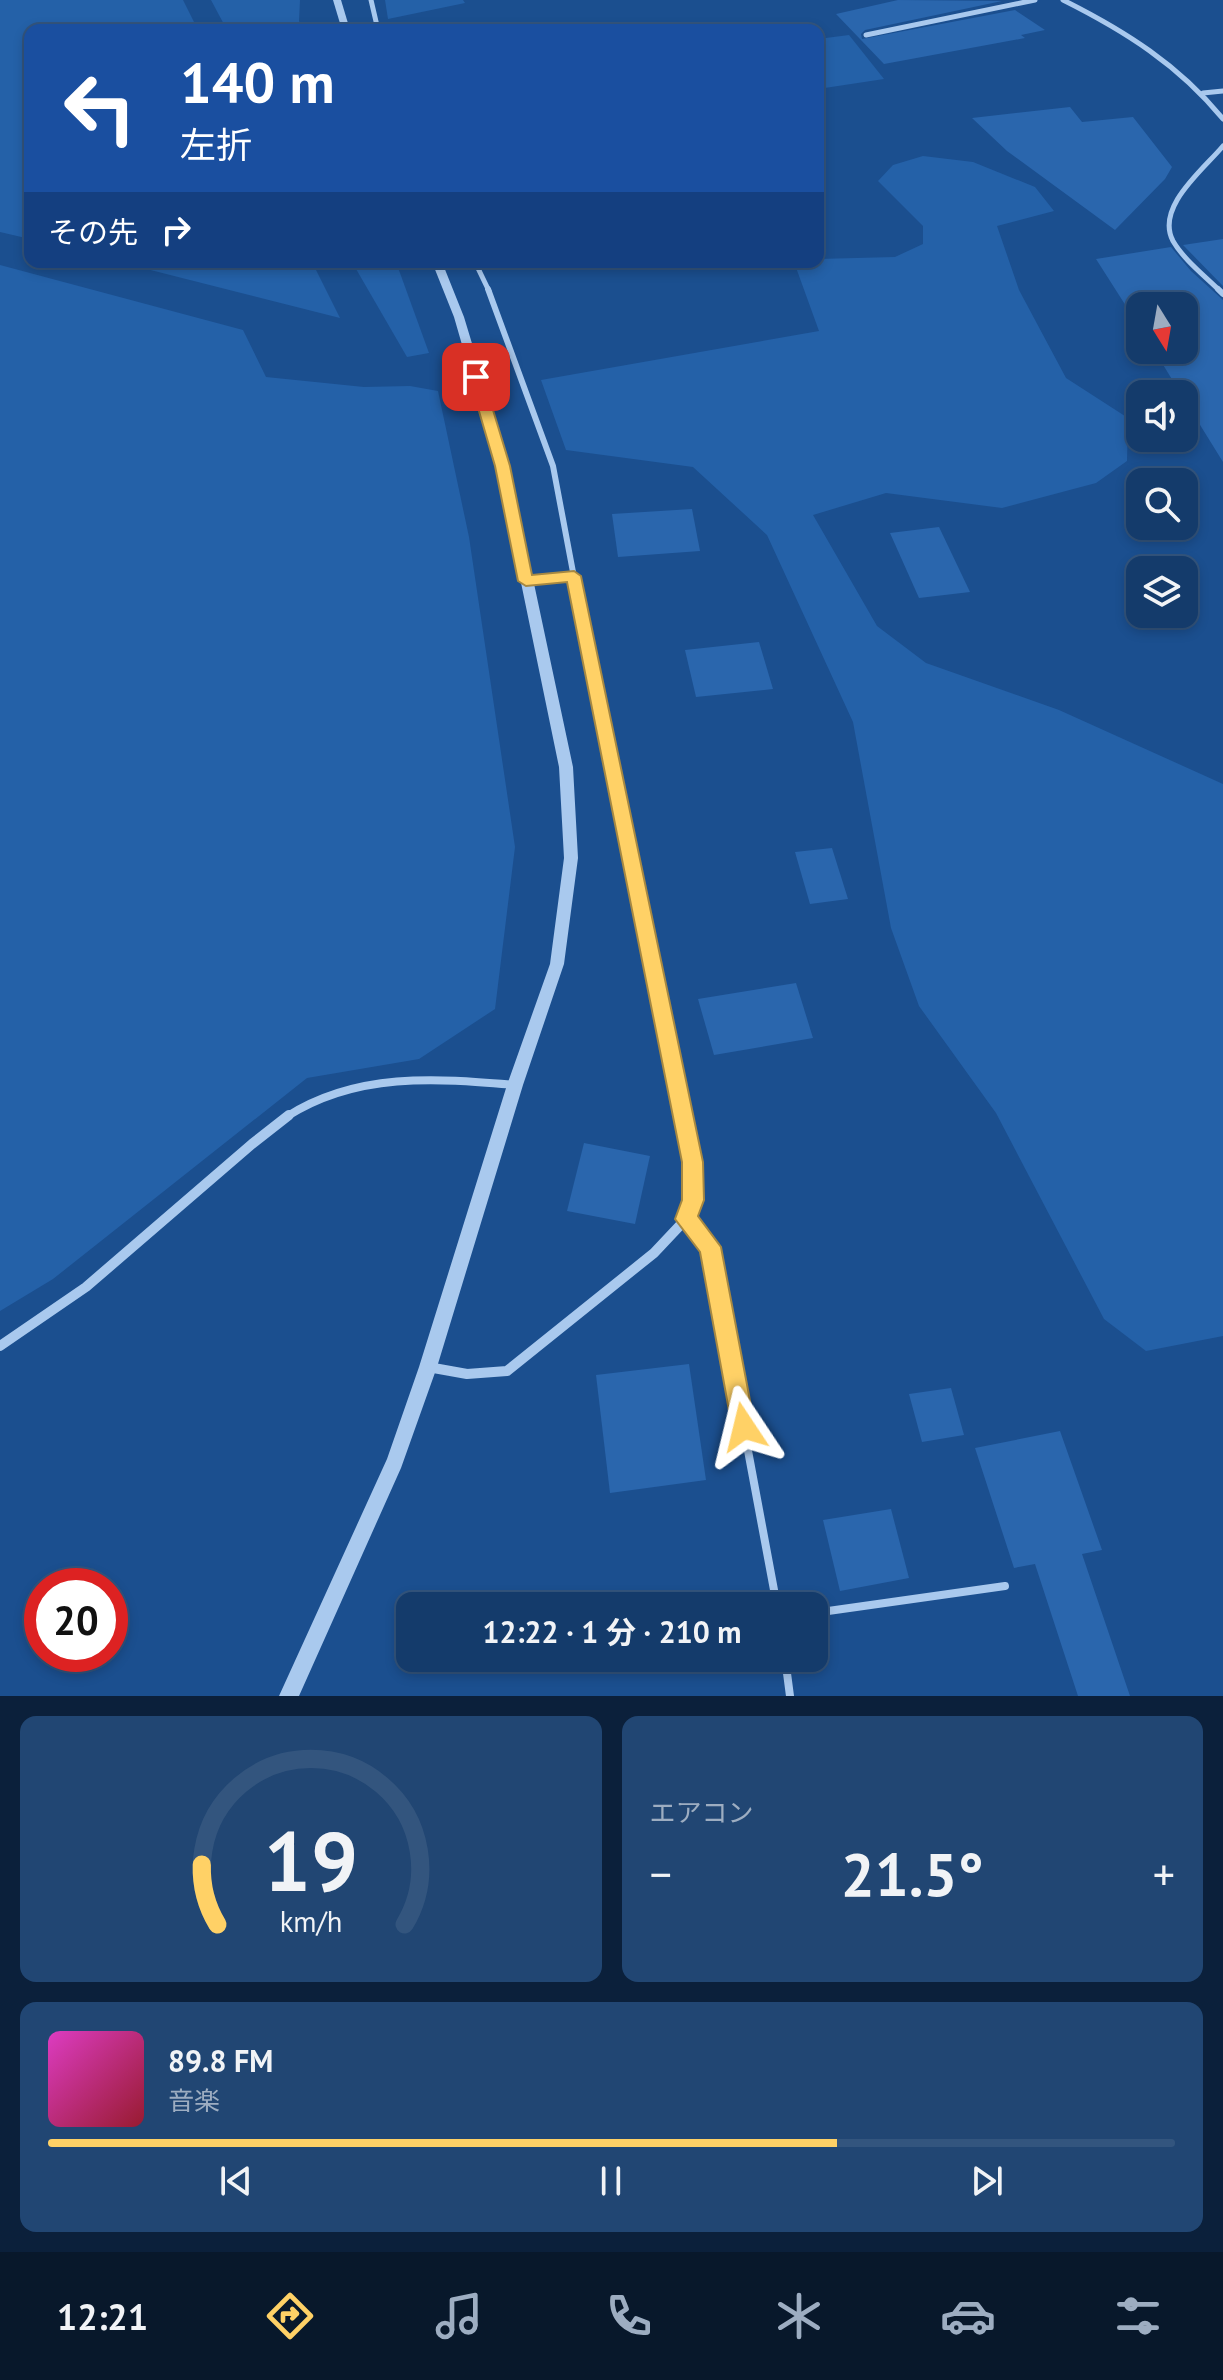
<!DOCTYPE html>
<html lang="ja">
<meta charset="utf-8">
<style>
body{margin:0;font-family:"PT Sans","Noto Sans JP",sans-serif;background:#214673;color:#f1f3f6;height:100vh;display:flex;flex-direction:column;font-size:30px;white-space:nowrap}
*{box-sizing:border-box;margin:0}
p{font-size:26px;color:#9dadc1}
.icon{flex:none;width:44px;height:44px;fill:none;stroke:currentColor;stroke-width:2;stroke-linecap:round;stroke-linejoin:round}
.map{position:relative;height:1696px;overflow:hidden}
.panel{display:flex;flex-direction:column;gap:20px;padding:20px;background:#0b203b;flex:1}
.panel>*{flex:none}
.banner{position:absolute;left:24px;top:24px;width:800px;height:244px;border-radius:16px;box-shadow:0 4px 12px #0003,0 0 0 2px #33557e;background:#1a4fa0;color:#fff;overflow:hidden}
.needle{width:52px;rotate:169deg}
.buttons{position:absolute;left:1126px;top:292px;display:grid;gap:16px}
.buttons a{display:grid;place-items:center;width:72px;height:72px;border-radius:16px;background:#143b6b;box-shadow:0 4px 12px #0003,0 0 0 2px #33557e;font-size:40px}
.speed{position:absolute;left:24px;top:1568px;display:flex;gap:16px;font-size:40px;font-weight:700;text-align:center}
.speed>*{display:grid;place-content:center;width:104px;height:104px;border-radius:50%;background:#143b6b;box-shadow:0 4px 12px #0003,0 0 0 2px #33557e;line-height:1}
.speed .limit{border:12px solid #d22;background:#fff;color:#111}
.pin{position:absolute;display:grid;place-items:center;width:68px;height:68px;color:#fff;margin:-34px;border-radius:16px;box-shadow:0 4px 12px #0006}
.me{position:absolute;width:88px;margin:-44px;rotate:350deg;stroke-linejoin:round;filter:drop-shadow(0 0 6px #0008)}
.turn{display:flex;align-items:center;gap:28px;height:168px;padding:0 24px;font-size:36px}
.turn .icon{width:104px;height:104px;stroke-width:2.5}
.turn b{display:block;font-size:56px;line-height:68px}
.then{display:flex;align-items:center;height:76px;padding:0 24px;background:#0003;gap:16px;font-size:30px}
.big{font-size:60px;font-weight:700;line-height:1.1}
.panel .tile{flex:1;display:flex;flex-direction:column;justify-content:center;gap:12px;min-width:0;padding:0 28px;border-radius:16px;background:#214673}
.panel .dial{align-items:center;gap:0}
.dial svg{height:208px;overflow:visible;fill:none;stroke:#33557e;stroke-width:7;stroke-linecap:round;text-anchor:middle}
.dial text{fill:#f1f3f6;stroke:none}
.song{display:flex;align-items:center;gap:24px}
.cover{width:96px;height:96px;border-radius:12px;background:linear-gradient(135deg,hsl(310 70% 55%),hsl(350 70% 35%))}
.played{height:8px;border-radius:4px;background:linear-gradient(90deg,#ffd166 70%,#33557e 70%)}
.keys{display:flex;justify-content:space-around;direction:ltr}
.heat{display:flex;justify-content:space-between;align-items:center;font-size:44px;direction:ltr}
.panel .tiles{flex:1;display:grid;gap:20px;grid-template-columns:1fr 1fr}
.tile:last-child{grid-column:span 2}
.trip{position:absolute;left:396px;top:1592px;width:432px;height:80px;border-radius:16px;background:#143b6b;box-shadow:0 4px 12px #0003,0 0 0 2px #33557e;font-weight:700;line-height:80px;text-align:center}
.menu{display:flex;height:128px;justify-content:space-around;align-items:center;background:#08182b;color:#9dadc1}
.menu .icon{width:56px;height:56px}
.menu .selected{color:#ffd166}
.menu b{font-size:36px;color:#f1f3f6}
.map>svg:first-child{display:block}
.green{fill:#2461a8}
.building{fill:#2a66ad}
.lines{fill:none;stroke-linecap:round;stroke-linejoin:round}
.service{stroke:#a9c9ee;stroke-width:8}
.minor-far3{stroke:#a9c9ee;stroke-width:5}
.minor-far2{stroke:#a9c9ee;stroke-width:6}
.minor-far1{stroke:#a9c9ee;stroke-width:8}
.minor{stroke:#a9c9ee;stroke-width:10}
.tertiary{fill:#a9c9ee;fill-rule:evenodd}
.route{fill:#ffd166;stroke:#a68842;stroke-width:2}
</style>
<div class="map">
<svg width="1223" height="1696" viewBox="0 0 1223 1696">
<rect width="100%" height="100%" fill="#1b4f8f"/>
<g class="green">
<polygon points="0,0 183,0 198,30 30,30 30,239 0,232"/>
<polygon points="211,0 300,0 299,21 302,30 227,30"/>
<polygon points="385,0 463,0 465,3 388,19"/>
<polygon points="849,35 884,79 818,89 818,39"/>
<polygon points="923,156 973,162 1035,187 1054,211 997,226 1019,290 1066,378 1128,418 1127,461 1096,483 1002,508 886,493 813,515 877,626 926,663 1059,710 1223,784 1223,1336 1146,1351 1104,1319 996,1113 919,1006 891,928 853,722 767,535 693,467 566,450 541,380 819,331 794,262 818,262 818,259 895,257 923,244 923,226 878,181 893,165"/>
<polygon points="119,262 312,262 340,318"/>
<polygon points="352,262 396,262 429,353 407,357"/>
<polygon points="0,265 243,330 266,377 364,387 410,386 438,391 469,537 515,847 495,1009 419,1059 307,1078 53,1279 0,1311"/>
</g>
<g class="building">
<polygon points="898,0 1002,1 865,30 861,34 862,39 1015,10 1045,30 1021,35 1025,38 884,64 836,14"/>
<polygon points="1070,107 1082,122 1133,117 1172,167 1165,179 1115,230 1007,151 972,118"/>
<polygon points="1223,239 1223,286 1183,245"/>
<polygon points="1171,247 1191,271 1223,300 1223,462 1184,399 1184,394 1181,394 1154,350 1184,350 1184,306 1140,306 1140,328 1096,259"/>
<polygon points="692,509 700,551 618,557 612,514"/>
<polygon points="939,527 970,592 919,598 890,533"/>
<polygon points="759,642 773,689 696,697 685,650"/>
<polygon points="832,848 848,899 810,904 795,852"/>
<polygon points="796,983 813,1038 714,1055 698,999"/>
<polygon points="584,1143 650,1156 635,1224 567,1211"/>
<polygon points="689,1364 706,1480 610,1493 596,1375"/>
<polygon points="951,1388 964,1435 922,1442 909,1394"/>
<polygon points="1060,1431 1102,1550 1082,1554 1130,1696 1078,1696 1035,1564 1014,1568 975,1448"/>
<polygon points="891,1509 909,1578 840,1591 823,1520"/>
</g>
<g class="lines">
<g class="service">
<polyline points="686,1219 710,1247 777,1606"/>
<polyline points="814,1613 1005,1586"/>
<polyline points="785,1658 790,1696"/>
</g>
<g class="minor-far3">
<polyline points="371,0 378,30"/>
<path d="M 1063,0 C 1125,31 1179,65 1223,119"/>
<polyline points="866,35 1035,0"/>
<polyline points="1203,93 1223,91"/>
<polyline points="475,262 489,291"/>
<path d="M 1220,291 C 1205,276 1184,260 1173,241 C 1155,207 1204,169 1223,146"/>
</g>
<g class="minor-far2">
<polyline points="488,289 553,466 589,657"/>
<polyline points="1218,289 1223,294"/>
<polyline points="526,581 574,576"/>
</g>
<g class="minor-far1">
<polyline points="589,655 683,1117"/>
<path d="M 286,1117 C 356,1072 435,1078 515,1085"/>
</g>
<g class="minor">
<polyline points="0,1346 86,1287 252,1144 289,1115"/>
<polyline points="428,1367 467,1374 507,1371 654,1253 686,1219 693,1200 692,1162 682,1115"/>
</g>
<g class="tertiary">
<polygon points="333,0 341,0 350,30 342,30"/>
<polygon points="432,262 442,262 464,317 509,466 573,767 578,858 564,964 523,1085 437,1367 401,1468 299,1696 279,1696 387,1459 419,1367 507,1085 550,964 564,858 559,767 497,466 454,317"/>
</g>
</g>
<polygon class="route" points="476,372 483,377 510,466 532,575 574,571 581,576 703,1162 704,1200 698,1216 721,1247 755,1427 752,1435 744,1438 735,1435 732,1427 700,1252 675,1219 682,1200 682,1162 567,582 526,586 518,581 495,466 469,377"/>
</svg>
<div class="buttons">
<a><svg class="needle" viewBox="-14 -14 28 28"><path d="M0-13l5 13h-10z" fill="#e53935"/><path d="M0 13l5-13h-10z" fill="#9dadc1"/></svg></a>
<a><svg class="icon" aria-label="sound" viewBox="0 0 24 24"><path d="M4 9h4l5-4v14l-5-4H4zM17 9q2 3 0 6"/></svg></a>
<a><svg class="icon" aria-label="search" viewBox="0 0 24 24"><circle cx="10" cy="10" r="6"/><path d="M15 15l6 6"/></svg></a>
<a><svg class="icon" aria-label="layers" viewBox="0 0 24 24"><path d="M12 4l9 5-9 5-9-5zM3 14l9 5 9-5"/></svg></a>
</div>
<div class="speed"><div class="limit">20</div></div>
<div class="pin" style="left:476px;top:377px;background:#d93025"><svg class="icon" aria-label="arrive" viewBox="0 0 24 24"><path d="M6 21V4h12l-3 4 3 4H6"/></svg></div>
<svg class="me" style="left:744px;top:1427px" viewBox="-20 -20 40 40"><path d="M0-17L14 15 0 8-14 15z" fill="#ffd166" stroke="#fff" stroke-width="4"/></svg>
<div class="trip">12:22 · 1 分 · 210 m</div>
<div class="banner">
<div class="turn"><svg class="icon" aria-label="left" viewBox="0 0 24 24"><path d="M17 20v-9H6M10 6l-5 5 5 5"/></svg><div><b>140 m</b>左折</div></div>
<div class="then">その先<svg class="icon" aria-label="right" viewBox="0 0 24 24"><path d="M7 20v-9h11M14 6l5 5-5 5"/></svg></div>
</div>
</div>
<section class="panel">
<div class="tiles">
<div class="tile dial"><svg viewBox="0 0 100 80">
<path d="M14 69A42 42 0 1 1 86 69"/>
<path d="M14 69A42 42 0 0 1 8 46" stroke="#ffd166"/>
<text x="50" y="56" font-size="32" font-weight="700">19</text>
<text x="50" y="72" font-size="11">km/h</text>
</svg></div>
<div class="tile"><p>エアコン</p>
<div class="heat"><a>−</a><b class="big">21.5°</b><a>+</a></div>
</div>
<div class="tile">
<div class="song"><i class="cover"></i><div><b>89.8 FM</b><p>音楽</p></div></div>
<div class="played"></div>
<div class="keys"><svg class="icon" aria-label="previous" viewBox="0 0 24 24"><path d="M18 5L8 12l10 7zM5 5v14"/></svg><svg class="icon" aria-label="pause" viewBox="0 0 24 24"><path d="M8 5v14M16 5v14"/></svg><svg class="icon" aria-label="next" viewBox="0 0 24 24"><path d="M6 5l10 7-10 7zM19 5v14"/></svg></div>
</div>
</div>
</section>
<nav class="menu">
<b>12:21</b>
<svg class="icon selected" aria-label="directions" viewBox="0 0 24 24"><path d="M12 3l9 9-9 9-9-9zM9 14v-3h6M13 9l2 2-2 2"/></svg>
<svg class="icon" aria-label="music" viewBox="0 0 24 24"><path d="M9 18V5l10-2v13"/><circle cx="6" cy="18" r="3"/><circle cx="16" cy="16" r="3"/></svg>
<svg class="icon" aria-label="phone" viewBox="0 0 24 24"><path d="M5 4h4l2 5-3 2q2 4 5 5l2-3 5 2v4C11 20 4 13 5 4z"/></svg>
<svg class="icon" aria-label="climate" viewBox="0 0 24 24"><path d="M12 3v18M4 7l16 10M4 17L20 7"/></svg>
<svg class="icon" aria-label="car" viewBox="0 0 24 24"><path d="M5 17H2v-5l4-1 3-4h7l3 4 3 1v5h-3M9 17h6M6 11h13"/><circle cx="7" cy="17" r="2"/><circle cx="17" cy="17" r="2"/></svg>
<svg class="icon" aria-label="filters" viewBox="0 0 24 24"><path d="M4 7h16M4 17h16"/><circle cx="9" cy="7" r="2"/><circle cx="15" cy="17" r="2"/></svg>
</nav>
